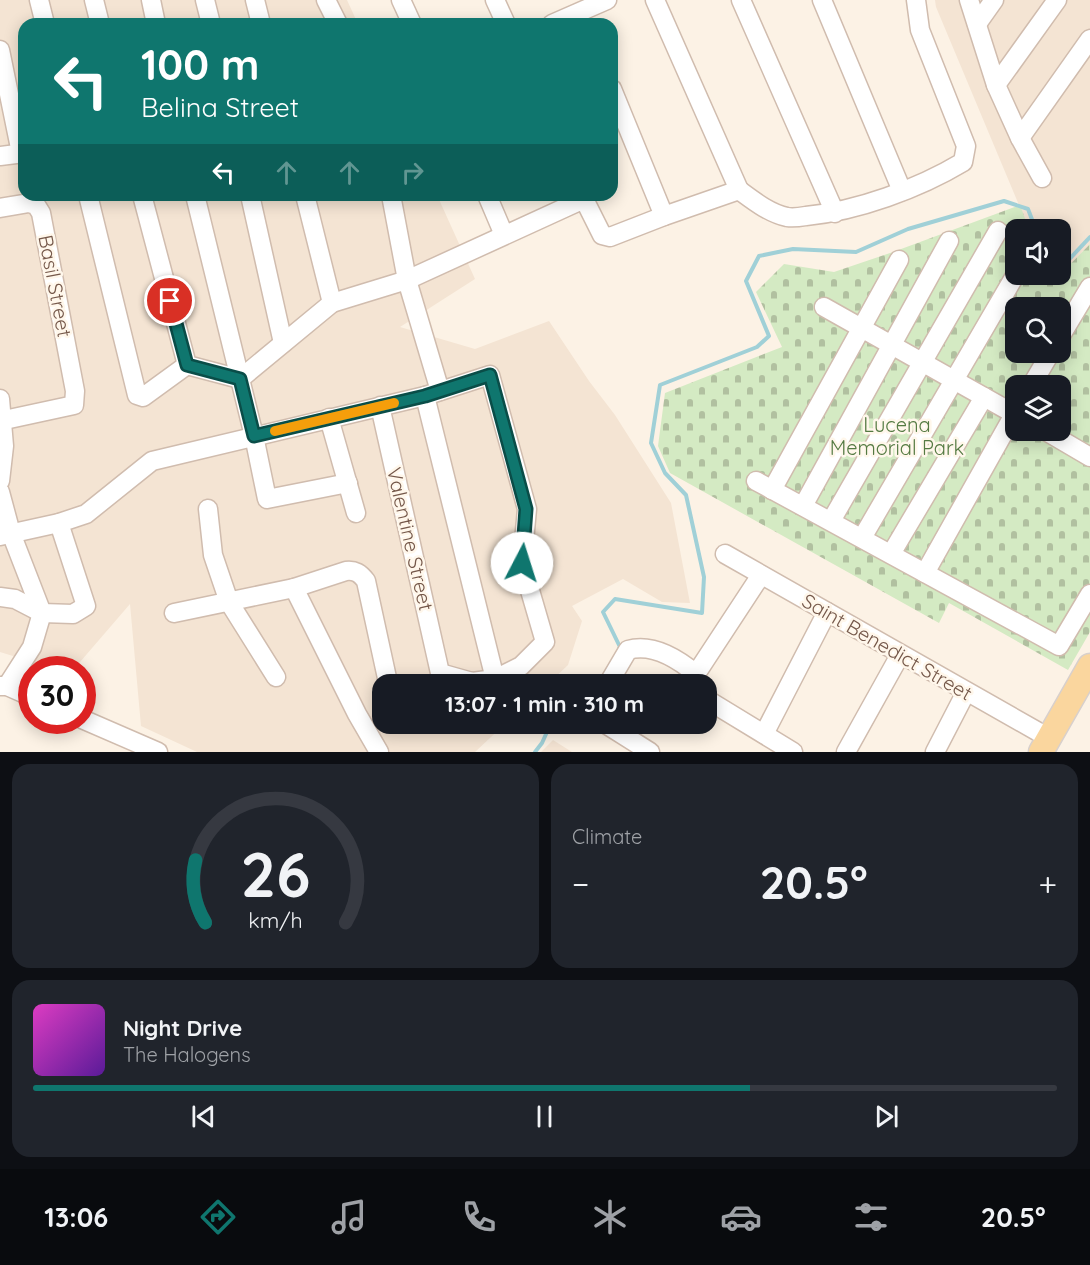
<!DOCTYPE html>
<meta charset="utf-8">
<style>
body{margin:0;font-family:Quicksand,sans-serif;background:#20242c;color:#f1f3f6;height:100vh;display:flex;flex-direction:column;font-size:22px;white-space:nowrap}
*{box-sizing:border-box;margin:0}
p{font-size:20px;color:#9ea1a6}
.icon{flex:none;width:33px;height:33px;fill:none;stroke:currentColor;stroke-width:2;stroke-linecap:round;stroke-linejoin:round}
.map{position:relative;height:752px;overflow:hidden}
.drawer{display:flex;flex-direction:column;gap:12px;padding:12px;background:#0d0f14;flex:1}
.drawer>*{flex:none}
.hud{position:absolute;left:18px;top:18px;width:600px;height:183px;border-radius:18px;box-shadow:0 3px 15px #0003;background:#0f766e;color:#fff;overflow:hidden}
.tools{position:absolute;left:1005px;top:219px;display:grid;gap:12px}
.tools a{display:grid;place-items:center;width:66px;height:66px;border-radius:12px;background:#171b24;box-shadow:0 3px 15px #0003;font-size:30px}
.speed{position:absolute;left:18px;top:656px;display:flex;gap:12px;font-size:30px;font-weight:700;text-align:center}
.speed>*{display:grid;place-content:center;width:78px;height:78px;border-radius:50%;background:#171b24;box-shadow:0 3px 15px #0003;line-height:1}
.speed .limit{border:9px solid #d22;background:#fff;color:#111}
.pin{position:absolute;display:grid;place-items:center;width:51px;height:51px;color:#fff;margin:-26px;border:3px solid #fff;border-radius:50%;box-shadow:0 2px 6px #0007}
.me{position:absolute;width:66px;margin:-33px;rotate:5deg;stroke-linejoin:round;filter:drop-shadow(0 0 4px #0008)}
.turn{display:flex;align-items:center;gap:21px;height:126px;padding:0 24px;font-size:27px}
.turn .icon{width:78px;height:78px;stroke-width:2.5}
.turn b{display:block;font-size:42px;line-height:51px}
.lanes{display:flex;align-items:center;height:57px;padding:0 24px;background:#0003;justify-content:center;gap:30px;direction:ltr}
.lanes .off{opacity:.35}
.big{font-size:45px;font-weight:700;line-height:1.1}
.drawer .widget{flex:1;display:flex;flex-direction:column;justify-content:center;gap:9px;min-width:0;padding:0 21px;border-radius:18px;background:#20242c}
.drawer .dial{align-items:center;gap:0}
.dial svg{height:156px;overflow:visible;fill:none;stroke:#363941;stroke-width:7;stroke-linecap:round;text-anchor:middle}
.dial text{fill:#f1f3f6;stroke:none}
.song{display:flex;align-items:center;gap:18px}
.cover{width:72px;height:72px;border-radius:9px;background:linear-gradient(135deg,hsl(310 70% 55%),hsl(270 70% 35%))}
.played{height:6px;border-radius:3px;background:linear-gradient(90deg,#0f766e 70%,#363941 70%)}
.keys{display:flex;justify-content:space-around;direction:ltr}
.heat{display:flex;justify-content:space-between;align-items:center;font-size:33px;direction:ltr}
.drawer .tiles{flex:1;display:grid;gap:12px;grid-template-columns:1fr 1fr}
.widget:last-child{grid-column:span 2}
.trip{position:absolute;left:372px;top:674px;width:345px;height:60px;border-radius:18px;background:#171b24;box-shadow:0 3px 15px #0003;font-weight:700;line-height:60px;text-align:center}
.tabs{display:flex;height:96px;justify-content:space-around;align-items:center;background:#090b0e;color:#9ea1a6}
.tabs .icon{width:42px;height:42px}
.tabs .on{color:#0f766e}
.tabs b{font-size:27px;color:#f1f3f6}
.map>svg:first-child{display:block}
.residential{fill:#f4e4d3}
.cemetery{fill:url(#cemetery-stones);fill-rule:evenodd}
.lines{fill:none;stroke-linecap:round;stroke-linejoin:round}
.stream{stroke:#a0d0d7;stroke-width:4}
.minor-casing{stroke:#d0bcae;stroke-width:21}
.major-casing{stroke:#d8d0cc;stroke-width:27}
.minor{stroke:#fff;stroke-width:18}
.major{stroke:#fad69e;stroke-width:24}
.route-casing{stroke:#0a4d48;stroke-width:15}
.route{stroke:#0f766e;stroke-width:10}
.slow{stroke:#f59e0b;stroke-width:10}
.labels{text-anchor:middle;stroke-width:5;stroke-linejoin:round;paint-order:stroke}
.street-label{font-size:20px;fill:#75584a;stroke:#fff7eb}
.park-label{font-size:20px;fill:#547a42;stroke:#fff7eb}
</style>
<div class="map">
<svg width="1090" height="752" viewBox="0 0 1090 752">
<defs>
<pattern id="cemetery-stones" width="16" height="16" patternUnits="userSpaceOnUse" patternTransform="scale(1.5)"><rect width="16" height="16" fill="#d4eac3"/><path d="M2 7V4a2 2 0 0 1 4 0v3zM10 15v-3a2 2 0 0 1 4 0v3z" fill="#b1c0a0"/></pattern>
</defs>
<rect width="100%" height="100%" fill="#fcf2e5"/>
<g class="residential">
<polygon points="0,0 347,0 358,24 24,24 24,195 437,195 475,279 400,327 475,349 549,321 589,381 615,415 671,503 690,603 662,602 623,579 572,606 582,621 568,665 548,684 382,684 382,723 506,723 475,752 197,752 141,726 130,604 74,669 55,669 0,652"/>
<polygon points="935,0 1090,0 1090,244 1050,286 1046,275 1060,274 1060,230 1029,229 936,7"/>
<polygon points="553,740 572,752 541,752"/>
</g>
<path class="cemetery" d="M 1020,205 L 1029,229 L 1016,230 L 1016,274 L 1046,275 L 1050,285 L 1090,244 L 1090,632 L 1068,670 L 949,603 L 939,623 L 670,473 L 658,446 L 665,393 L 782,347 L 756,292 L 784,264 L 834,272 L 893,252 ZM 1016,308 L 1060,308 L 1060,352 L 1016,352 ZM 1016,386 L 1060,386 L 1060,430 L 1016,430 Z"/>
<g class="lines">
<g class="stream">
<polyline points="1060,266 1063,266 1090,237"/>
<polyline points="619,649 620,647 603,612 615,599 702,613 704,577 686,495 665,473 651,443 660,385 757,347 769,336 746,281 759,256 793,249 856,252 908,229 1004,201 1028,209 1036,230"/>
<polyline points="577,684 606,677"/>
<polyline points="535,752 542,743 551,723"/>
</g>
<g class="minor-casing">
<g id="minor">
<polyline points="39,0 45,24"/>
<polyline points="94,0 100,24"/>
<polyline points="151,0 156,24"/>
<polyline points="205,0 211,24"/>
<polyline points="255,0 261,24"/>
<polyline points="326,0 338,24"/>
<polyline points="401,0 412,24"/>
<polyline points="495,0 506,24"/>
<polyline points="655,0 739,190"/>
<polyline points="741,0 835,213"/>
<polyline points="822,0 902,191"/>
<polyline points="969,0 996,85 1020,138 1042,178"/>
<polyline points="552,24 607,0"/>
<polyline points="977,24 994,0"/>
<polyline points="0,50 21,153"/>
<polyline points="996,85 1057,0"/>
<polyline points="612,89 664,216"/>
<polyline points="1020,138 1090,39"/>
<polyline points="0,156 24,153"/>
<polyline points="88,195 137,395 143,397 187,365"/>
<path d="M 142,195 L 187,365 L 240,379 L 332,303 L 407,280 L 584,199 L 602,235 L 610,237 L 664,216 L 739,190 C 754,201 769,213 787,217 C 793,218 800,217 806,216 C 857,211 918,189 963,162 L 966,146 L 920,30 L 916,0"/>
<polyline points="195,195 254,436 267,499 348,483"/>
<polyline points="250,195 283,343"/>
<polyline points="305,195 332,303"/>
<polyline points="391,195 407,280 440,391"/>
<polyline points="487,195 504,235"/>
<polyline points="0,208 29,203 36,205 41,213 75,391 74,405 0,421"/>
<polyline points="824,307 1016,415"/>
<polyline points="1060,337 1090,287"/>
<polyline points="1031,386 1051,352"/>
<polyline points="425,396 495,679"/>
<polyline points="0,399 4,446 0,481"/>
<polyline points="329,418 356,513"/>
<polyline points="1044,430 1090,457"/>
<polyline points="756,481 1059,646 1090,594"/>
<polyline points="772,490 899,260"/>
<polyline points="0,492 11,533 42,613 32,647 7,686"/>
<polyline points="803,506 949,241"/>
<polyline points="208,509 213,555 229,602 276,677"/>
<polyline points="831,521 998,231"/>
<polyline points="0,536 59,523 86,514 152,461 425,396 490,375 527,509 522,563 545,642 521,666 495,679 472,682 440,673 380,406"/>
<polyline points="862,538 1016,274"/>
<polyline points="725,554 1049,738"/>
<polyline points="891,554 984,397"/>
<polyline points="925,573 1016,411"/>
<polyline points="294,588 357,714 379,752"/>
<polyline points="0,597 15,599 42,613 73,614 86,606 59,523"/>
<path d="M 174,613 L 294,588 L 346,571 C 355,570 360,573 366,581 L 387,678"/>
<path d="M 608,684 L 628,650 C 652,643 678,659 696,674"/>
<polyline points="695,684 696,674 761,575"/>
<polyline points="0,686 7,686 32,697"/>
<polyline points="706,699 793,752"/>
<polyline points="82,719 158,752"/>
<polyline points="604,723 650,752"/>
<polyline points="764,734 827,612"/>
<polyline points="846,752 900,655"/>
<polyline points="935,752 966,692"/>
</g>
</g>
<g class="major-casing">
<polyline id="major" points="1041,752 1090,666"/>
</g>
<use href="#minor" class="minor"/>
<use href="#major" class="major"/>
</g>
<g class="lines">
<g class="route-casing">
<polyline id="route" points="170,301 187,365 240,379 254,436 425,396 490,375 526,509 522,563"/>
</g>
<use href="#route" class="route"/>
<polyline class="slow" points="275,431 394,403"/>
</g>
<g class="labels">
<g class="street-label">
<text transform="translate(55 286) rotate(79)" y="7">Basil Street</text>
<text transform="translate(410 539) rotate(77)" y="7">Valentine Street</text>
<text transform="translate(887 647) rotate(30)" y="7">Saint Benedict Street</text>
</g>
<g class="park-label">
<text x="897" y="432">Lucena<tspan x="897" dy="23">Memorial Park</tspan></text>
</g>
</g>
</svg>
<div class="tools">
<a><svg class="icon" aria-label="sound" viewBox="0 0 24 24"><path d="M4 9h4l5-4v14l-5-4H4zM17 9q2 3 0 6"/></svg></a>
<a><svg class="icon" aria-label="search" viewBox="0 0 24 24"><circle cx="10" cy="10" r="6"/><path d="M15 15l6 6"/></svg></a>
<a><svg class="icon" aria-label="layers" viewBox="0 0 24 24"><path d="M12 4l9 5-9 5-9-5zM3 14l9 5 9-5"/></svg></a>
</div>
<div class="speed"><div class="limit">30</div></div>
<div class="pin" style="left:170px;top:301px;background:#d93025"><svg class="icon" aria-label="arrive" viewBox="0 0 24 24"><path d="M6 21V4h12l-3 4 3 4H6"/></svg></div>
<svg class="me" style="left:522px;top:563px" viewBox="-20 -20 40 40"><circle r="19" fill="#fff"/><path d="M0-13L10 11 0 6-10 11z" fill="#0f766e"/></svg>
<div class="trip">13:07 · 1 min · 310 m</div>
<div class="hud">
<div class="turn"><svg class="icon" aria-label="left" viewBox="0 0 24 24"><path d="M17 20v-9H6M10 6l-5 5 5 5"/></svg><div><b>100 m</b>Belina Street</div></div>
<div class="lanes"><svg class="icon" aria-label="left" viewBox="0 0 24 24"><path d="M17 20v-9H6M10 6l-5 5 5 5"/></svg><svg class="icon off" aria-label="ahead" viewBox="0 0 24 24"><path d="M12 20V5M6 11l6-6 6 6"/></svg><svg class="icon off" aria-label="ahead" viewBox="0 0 24 24"><path d="M12 20V5M6 11l6-6 6 6"/></svg><svg class="icon off" aria-label="right" viewBox="0 0 24 24"><path d="M7 20v-9h11M14 6l5 5-5 5"/></svg></div>
</div>
</div>
<section class="drawer">
<div class="tiles">
<div class="widget dial"><svg viewBox="0 0 100 80">
<path d="M14 69A42 42 0 1 1 86 69"/>
<path d="M14 69A42 42 0 0 1 9 37" stroke="#0f766e"/>
<text x="50" y="56" font-size="32" font-weight="700">26</text>
<text x="50" y="72" font-size="11">km/h</text>
</svg></div>
<div class="widget"><p>Climate</p>
<div class="heat"><a>−</a><b class="big">20.5°</b><a>+</a></div>
</div>
<div class="widget">
<div class="song"><i class="cover"></i><div><b>Night Drive</b><p>The Halogens</p></div></div>
<div class="played"></div>
<div class="keys"><svg class="icon" aria-label="previous" viewBox="0 0 24 24"><path d="M18 5L8 12l10 7zM5 5v14"/></svg><svg class="icon" aria-label="pause" viewBox="0 0 24 24"><path d="M8 5v14M16 5v14"/></svg><svg class="icon" aria-label="next" viewBox="0 0 24 24"><path d="M6 5l10 7-10 7zM19 5v14"/></svg></div>
</div>
</div>
</section>
<nav class="tabs">
<b>13:06</b>
<svg class="icon on" aria-label="directions" viewBox="0 0 24 24"><path d="M12 3l9 9-9 9-9-9zM9 14v-3h6M13 9l2 2-2 2"/></svg>
<svg class="icon" aria-label="music" viewBox="0 0 24 24"><path d="M9 18V5l10-2v13"/><circle cx="6" cy="18" r="3"/><circle cx="16" cy="16" r="3"/></svg>
<svg class="icon" aria-label="phone" viewBox="0 0 24 24"><path d="M5 4h4l2 5-3 2q2 4 5 5l2-3 5 2v4C11 20 4 13 5 4z"/></svg>
<svg class="icon" aria-label="climate" viewBox="0 0 24 24"><path d="M12 3v18M4 7l16 10M4 17L20 7"/></svg>
<svg class="icon" aria-label="car" viewBox="0 0 24 24"><path d="M5 17H2v-5l4-1 3-4h7l3 4 3 1v5h-3M9 17h6M6 11h13"/><circle cx="7" cy="17" r="2"/><circle cx="17" cy="17" r="2"/></svg>
<svg class="icon" aria-label="filters" viewBox="0 0 24 24"><path d="M4 7h16M4 17h16"/><circle cx="9" cy="7" r="2"/><circle cx="15" cy="17" r="2"/></svg>
<b>20.5°</b>
</nav>
